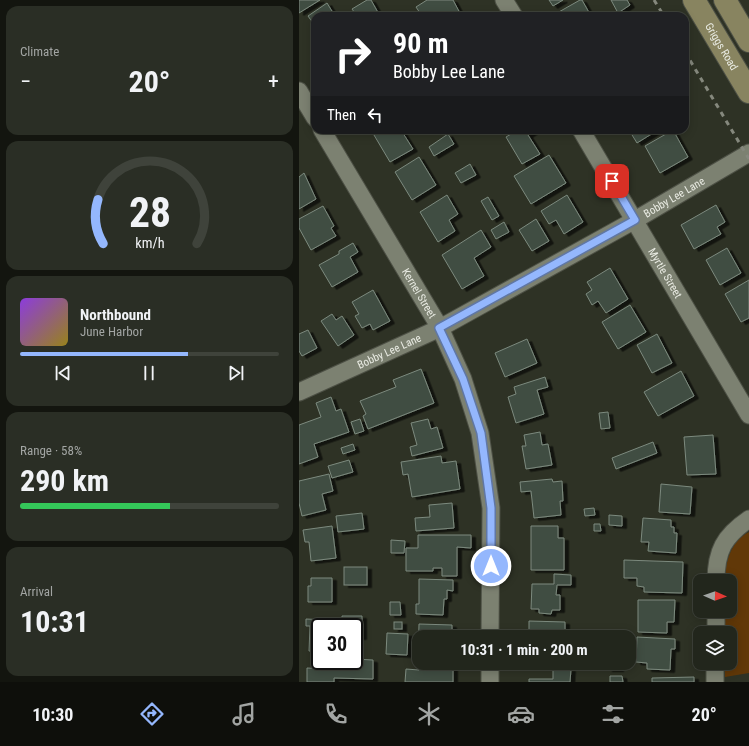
<!DOCTYPE html>
<meta charset="utf-8">
<style>
body{margin:0;font-family:"Roboto Condensed",sans-serif;background:#2a2e25;color:#f1f3f6;height:100vh;display:flex;flex-direction:column;font-size:15px;white-space:nowrap}
*{box-sizing:border-box;margin:0}
p{font-size:13px;color:#a2a5a3}
.icon{flex:none;width:22px;height:22px;fill:none;stroke:currentColor;stroke-width:2;stroke-linecap:round;stroke-linejoin:round}
.map{position:relative;flex:1;overflow:hidden}
.sheet{display:flex;flex-direction:column;gap:6px;padding:6px;background:#13150f;width:299px}
.sheet>*{flex:none}
.hud{position:absolute;left:12px;top:12px;width:378px;height:122px;border-radius:12px;box-shadow:0 2px 10px #0003,0 0 0 1px #3f433b;background:#202124;color:#fff;overflow:hidden}
.needle{width:26px;rotate:92deg}
.buttons{position:absolute;left:394px;top:574px;display:grid;gap:8px}
.buttons a{display:grid;place-items:center;width:44px;height:44px;border-radius:8px;background:#22261c;box-shadow:0 2px 10px #0003,0 0 0 1px #3f433b;font-size:20px}
.speed{position:absolute;left:12px;top:618px;display:flex;gap:8px;font-size:20px;font-weight:700;text-align:center}
.speed>*{display:grid;place-content:center;width:52px;height:52px;border-radius:50%;background:#22261c;box-shadow:0 2px 10px #0003,0 0 0 1px #3f433b;line-height:1}
.speed .limit{border:2px solid #111;border-radius:6px;background:#fff;color:#111}
.pin{position:absolute;display:grid;place-items:center;width:34px;height:34px;color:#fff;margin:-17px;border-radius:8px;box-shadow:0 2px 6px #0006}
.me{position:absolute;width:44px;margin:-22px;rotate:0deg;stroke-linejoin:round;filter:drop-shadow(0 0 3px #0008)}
.turn{display:flex;align-items:center;gap:14px;height:84px;padding:0 16px;font-size:18px}
.turn .icon{width:52px;height:52px;stroke-width:2.5}
.turn b{display:block;font-size:28px;line-height:34px}
.then{display:flex;align-items:center;height:38px;padding:0 16px;background:#0003;gap:8px;font-size:15px}
.big{font-size:30px;font-weight:700;line-height:1.1}
.sheet .card{flex:1;display:flex;flex-direction:column;justify-content:center;gap:6px;min-width:0;padding:0 14px;border-radius:12px;background:#2a2e25}
.sheet .dial{align-items:center;gap:0}
.dial svg{height:104px;overflow:visible;fill:none;stroke:#3f433b;stroke-width:7;stroke-linecap:round;text-anchor:middle}
.dial text{fill:#f1f3f6;stroke:none}
.song{display:flex;align-items:center;gap:12px}
.cover{width:48px;height:48px;border-radius:6px;background:linear-gradient(135deg,hsl(270 70% 55%),hsl(50 70% 35%))}
.played{height:4px;border-radius:2px;background:linear-gradient(90deg,#94b7fd 65%,#3f433b 65%)}
.keys{display:flex;justify-content:space-around;direction:ltr}
.heat{display:flex;justify-content:space-between;align-items:center;font-size:22px;direction:ltr}
.charge{height:6px;border-radius:3px;background:linear-gradient(90deg,#34c759 58%,#3f433b 0)}
.trip{position:absolute;left:113px;top:630px;width:224px;height:40px;border-radius:12px;background:#22261c;box-shadow:0 2px 10px #0003,0 0 0 1px #3f433b;font-weight:700;line-height:40px;text-align:center}
.dock{display:flex;height:64px;justify-content:space-around;align-items:center;background:#0e0f0b;color:#a2a5a3}
.dock .icon{width:28px;height:28px}
.dock .active{color:#94b7fd}
.dock b{font-size:18px;color:#f1f3f6}
main{display:flex;flex:1;min-height:0}
.map>svg:first-child{display:block}
.green{fill:#613808}
.building{fill:#414d43;stroke:#7c8a7e;filter:url(#shadow)}
.lines{fill:none;stroke-linecap:round;stroke-linejoin:round}
.street-casing{stroke:#4d5045;stroke-width:19}
.secondary-casing{stroke:#4d5045;stroke-width:24}
.street{stroke:#7c8171;stroke-width:17}
.secondary{stroke:#888460;stroke-width:22}
.rail{stroke:#85887d;stroke-width:3;stroke-dasharray:5 5;stroke-linecap:butt}
.route-casing{stroke:#6077a4;stroke-width:10}
.route{stroke:#94b7fd;stroke-width:7}
.labels{text-anchor:middle;stroke-width:4;stroke-linejoin:round;paint-order:stroke}
.street-label{font-size:11px;fill:#e9ebe3;stroke:#171913}
</style>
<main>
<section class="sheet">
<div class="card"><p>Climate</p>
<div class="heat"><a>−</a><b class="big">20°</b><a>+</a></div>
</div>
<div class="card dial"><svg viewBox="0 0 100 80">
<path d="M14 69A42 42 0 1 1 86 69"/>
<path d="M14 69A42 42 0 0 1 10 35" stroke="#94b7fd"/>
<text x="50" y="56" font-size="32" font-weight="700">28</text>
<text x="50" y="72" font-size="11">km/h</text>
</svg></div>
<div class="card">
<div class="song"><i class="cover"></i><div><b>Northbound</b><p>June Harbor</p></div></div>
<div class="played"></div>
<div class="keys"><svg class="icon" aria-label="previous" viewBox="0 0 24 24"><path d="M18 5L8 12l10 7zM5 5v14"/></svg><svg class="icon" aria-label="pause" viewBox="0 0 24 24"><path d="M8 5v14M16 5v14"/></svg><svg class="icon" aria-label="next" viewBox="0 0 24 24"><path d="M6 5l10 7-10 7zM19 5v14"/></svg></div>
</div>
<div class="card"><p>Range · 58%</p><b class="big">290 km</b><div class="charge"></div></div>
<div class="card"><p>Arrival</p><b class="big">10:31</b></div>
</section>
<div class="map">
<svg width="450" height="682" viewBox="0 0 450 682">
<defs>
<filter id="shadow"><feDropShadow dx="4.5" dy="2.5" stdDeviation="0" flood-color="#0009"/></filter>
</defs>
<rect width="100%" height="100%" fill="#2e3225"/>
<path class="green" d="M 450,532 L 450,673 L 426,677 L 426,663 L 431,663 L 431,633 L 426,633 L 426,611 L 431,611 L 431,581 L 426,581 C 426,562 432,541 450,532 Z"/>
<g class="building">
<polygon points="0,0 21,0 0,13"/>
<polygon points="68,0 72,0 81,16 58,16 53,9"/>
<polygon points="128,0 154,0 162,15 123,16 117,7"/>
<polygon points="250,0 264,0 254,6"/>
<polygon points="281,0 283,0 292,16 259,16 258,13"/>
<polygon points="312,0 328,0 331,5 319,13"/>
<polygon points="28,3 36,16 16,16 16,26 9,16"/>
<polygon points="72,130 102,130 114,149 91,162"/>
<polygon points="219,130 237,130 229,135 241,154 223,164 207,137"/>
<polygon points="330,130 359,130 338,143"/>
<polygon points="374,130 389,157 361,173 346,146"/>
<polygon points="149,134 155,144 135,156 130,147"/>
<polygon points="250,155 267,183 232,204 215,176"/>
<polygon points="120,157 137,185 113,200 96,172"/>
<polygon points="171,164 177,175 162,183 156,173"/>
<polygon points="5,173 17,199 0,209 0,177"/>
<polygon points="148,195 159,214 150,220 156,231 139,242 121,212"/>
<polygon points="268,195 284,222 265,234 257,220 250,224 242,211"/>
<polygon points="189,197 200,216 193,220 182,201"/>
<polygon points="417,205 426,222 418,227 422,234 395,249 382,225"/>
<polygon points="24,206 35,226 32,228 37,236 12,250 0,228 0,219"/>
<polygon points="237,219 250,241 233,251 220,230"/>
<polygon points="205,222 210,232 197,239 192,230"/>
<polygon points="182,230 192,247 175,258 185,276 163,289 143,255"/>
<polygon points="54,243 59,252 51,257 59,272 33,287 20,265 40,254 40,251"/>
<polygon points="428,248 442,273 421,285 407,260"/>
<polygon points="311,268 329,299 307,313 299,301 293,305 287,294 293,290 288,282"/>
<polygon points="450,280 450,318 442,322 426,294"/>
<polygon points="74,290 91,321 74,330 71,324 63,328 56,316 60,314 53,302"/>
<polygon points="331,305 347,332 319,349 303,322"/>
<polygon points="33,314 37,320 43,316 55,335 39,346 22,321"/>
<polygon points="9,330 18,348 3,356 0,351 0,334"/>
<polygon points="358,334 373,363 353,373 338,345"/>
<polygon points="228,339 238,363 206,377 196,353"/>
<polygon points="122,369 135,403 69,429 64,416 67,414 61,401 97,387 94,380"/>
<polygon points="382,371 395,396 359,416 345,392"/>
<polygon points="246,377 249,387 238,390 245,414 217,423 209,397 217,394 215,387"/>
<polygon points="32,397 37,411 42,409 50,432 15,444 19,457 0,464 0,425 22,417 17,403"/>
<polygon points="309,412 311,428 302,429 300,413"/>
<polygon points="61,419 65,431 56,434 52,422"/>
<polygon points="129,419 132,429 138,427 144,448 113,456 111,447 118,445 112,423"/>
<polygon points="241,432 243,445 249,444 253,465 227,469 223,446 227,446 225,435"/>
<polygon points="414,435 417,474 388,475 385,437"/>
<polygon points="354,442 358,453 317,469 313,458"/>
<polygon points="54,444 56,450 44,454 42,448"/>
<polygon points="142,456 143,463 157,461 161,489 113,497 109,474 104,475 102,462"/>
<polygon points="50,460 54,472 33,478 29,466"/>
<polygon points="30,474 34,491 23,494 27,510 3,516 0,503 0,481"/>
<polygon points="253,479 254,482 263,481 264,501 261,501 262,515 235,518 232,491 222,492 221,482"/>
<polygon points="362,484 393,487 391,514 360,512"/>
<polygon points="153,503 155,528 117,531 116,518 131,517 130,505"/>
<polygon points="295,508 296,515 286,516 285,509"/>
<polygon points="63,513 65,529 39,532 37,516"/>
<polygon points="310,515 323,516 323,526 310,525"/>
<polygon points="344,518 372,520 372,527 375,527 375,533 378,533 377,553 349,551 350,542 342,542"/>
<polygon points="295,524 301,524 302,531 295,531"/>
<polygon points="33,526 37,558 12,561 10,542 6,542 4,530"/>
<polygon points="232,526 259,526 259,538 265,538 265,570 232,570"/>
<polygon points="119,535 172,535 172,548 158,547 158,576 143,576 143,568 134,568 134,571 107,571 107,548 119,548"/>
<polygon points="92,540 106,541 105,553 92,553"/>
<polygon points="325,560 384,562 383,593 345,592 345,587 338,586 338,578 325,578"/>
<rect x="45" y="567" width="23" height="18"/>
<polygon points="255,574 272,575 272,585 258,585 257,595 261,595 261,610 253,610 252,614 240,613 240,609 232,609 233,584 255,584"/>
<polygon points="12,578 33,578 33,602 9,602 9,586 12,586"/>
<polygon points="120,579 154,580 154,591 148,590 148,599 145,599 144,615 117,614 117,604 120,604"/>
<polygon points="339,600 376,600 375,622 368,622 368,633 339,632"/>
<polygon points="91,602 101,602 102,615 91,615"/>
<polygon points="43,616 63,616 63,637 55,637 55,627 43,627"/>
<polygon points="7,619 29,620 29,627 21,627 21,652 10,651 11,626 7,626"/>
<polygon points="230,621 266,622 266,636 271,637 230,637"/>
<rect x="95" y="622" width="8" height="7"/>
<polygon points="120,624 153,625 153,637 120,637 119,658"/>
<polygon points="88,633 109,634 108,655 87,654"/>
<polygon points="338,637 376,639 376,649 372,649 371,670 348,669 348,663 337,662"/>
<polygon points="55,659 74,660 74,679 35,678 35,682 8,682 8,668 31,669 31,661 55,661"/>
<rect x="309" y="663" width="11" height="6"/>
<polygon points="120,667 154,668 154,682 106,682 107,669 120,670"/>
<polygon points="254,669 272,669 271,682 230,682 230,679 254,679"/>
<polygon points="311,676 323,676 324,682 311,682"/>
<polygon points="395,677 395,682 353,682 353,678"/>
</g>
<g class="lines">
<g class="street-casing">
<g id="street">
<polyline points="205,0 215,16"/>
<polyline points="0,91 16,118"/>
<path id="s1" d="M 23,130 L 141,328 L 164,379 L 181,433 L 192,508 L 191,637"/>
<path id="s2" d="M 282,130 L 450,415"/>
<path id="s3" d="M 0,392 L 141,328 L 336,220 L 450,153"/>
<path d="M 417,581 C 417,551 425,536 450,519"/>
<polyline points="417,633 417,611"/>
<polyline points="191,682 191,663"/>
<polyline points="416,682 416,663"/>
</g>
</g>
<g class="secondary-casing">
<g id="secondary">
<path id="s4" d="M 395,0 L 450,92"/>
<polyline points="426,0 450,41"/>
</g>
</g>
<use href="#street" class="street"/>
<use href="#secondary" class="secondary"/>
<g class="rail">
<polyline points="355,0 365,16"/>
<polyline points="386,52 450,159"/>
</g>
</g>
<g class="lines">
<g class="route-casing">
<polyline id="route" points="192,566 192,508 182,433 164,379 140,328 336,220 313,181"/>
</g>
<use href="#route" class="route"/>
</g>
<g class="labels">
<g class="street-label">
<text dy="4" stroke="none"><textPath href="#s4" startOffset="54">Griggs Road</textPath></text>
<text dy="4" stroke="none"><textPath href="#s3" startOffset="423">Bobby Lee Lane</textPath></text>
<text dy="4" stroke="none"><textPath href="#s2" startOffset="166">Myrtle Street</textPath></text>
<text dy="4" stroke="none"><textPath href="#s1" startOffset="190">Kernel Street</textPath></text>
<text dy="4" stroke="none"><textPath href="#s3" startOffset="99">Bobby Lee Lane</textPath></text>
</g>
</g>
</svg>
<div class="buttons">
<a><svg class="needle" viewBox="-14 -14 28 28"><path d="M0-13l5 13h-10z" fill="#e53935"/><path d="M0 13l5-13h-10z" fill="#a2a5a3"/></svg></a>
<a><svg class="icon" aria-label="layers" viewBox="0 0 24 24"><path d="M12 4l9 5-9 5-9-5zM3 14l9 5 9-5"/></svg></a>
</div>
<div class="speed"><div class="limit">30</div></div>
<div class="pin" style="left:313px;top:181px;background:#d93025"><svg class="icon" aria-label="arrive" viewBox="0 0 24 24"><path d="M6 21V4h12l-3 4 3 4H6"/></svg></div>
<svg class="me" style="left:192px;top:566px" viewBox="-20 -20 40 40"><circle r="17" fill="#94b7fd" stroke="#fff" stroke-width="3"/><path d="M0-11L8 9 0 5-8 9z" fill="#fff"/></svg>
<div class="trip">10:31 · 1 min · 200 m</div>
<div class="hud">
<div class="turn"><svg class="icon" aria-label="right" viewBox="0 0 24 24"><path d="M7 20v-9h11M14 6l5 5-5 5"/></svg><div><b>90 m</b>Bobby Lee Lane</div></div>
<div class="then">Then<svg class="icon" aria-label="left" viewBox="0 0 24 24"><path d="M17 20v-9H6M10 6l-5 5 5 5"/></svg></div>
</div>
</div>
</main>
<nav class="dock">
<b>10:30</b>
<svg class="icon active" aria-label="directions" viewBox="0 0 24 24"><path d="M12 3l9 9-9 9-9-9zM9 14v-3h6M13 9l2 2-2 2"/></svg>
<svg class="icon" aria-label="music" viewBox="0 0 24 24"><path d="M9 18V5l10-2v13"/><circle cx="6" cy="18" r="3"/><circle cx="16" cy="16" r="3"/></svg>
<svg class="icon" aria-label="phone" viewBox="0 0 24 24"><path d="M5 4h4l2 5-3 2q2 4 5 5l2-3 5 2v4C11 20 4 13 5 4z"/></svg>
<svg class="icon" aria-label="climate" viewBox="0 0 24 24"><path d="M12 3v18M4 7l16 10M4 17L20 7"/></svg>
<svg class="icon" aria-label="car" viewBox="0 0 24 24"><path d="M5 17H2v-5l4-1 3-4h7l3 4 3 1v5h-3M9 17h6M6 11h13"/><circle cx="7" cy="17" r="2"/><circle cx="17" cy="17" r="2"/></svg>
<svg class="icon" aria-label="filters" viewBox="0 0 24 24"><path d="M4 7h16M4 17h16"/><circle cx="9" cy="7" r="2"/><circle cx="15" cy="17" r="2"/></svg>
<b>20°</b>
</nav>
